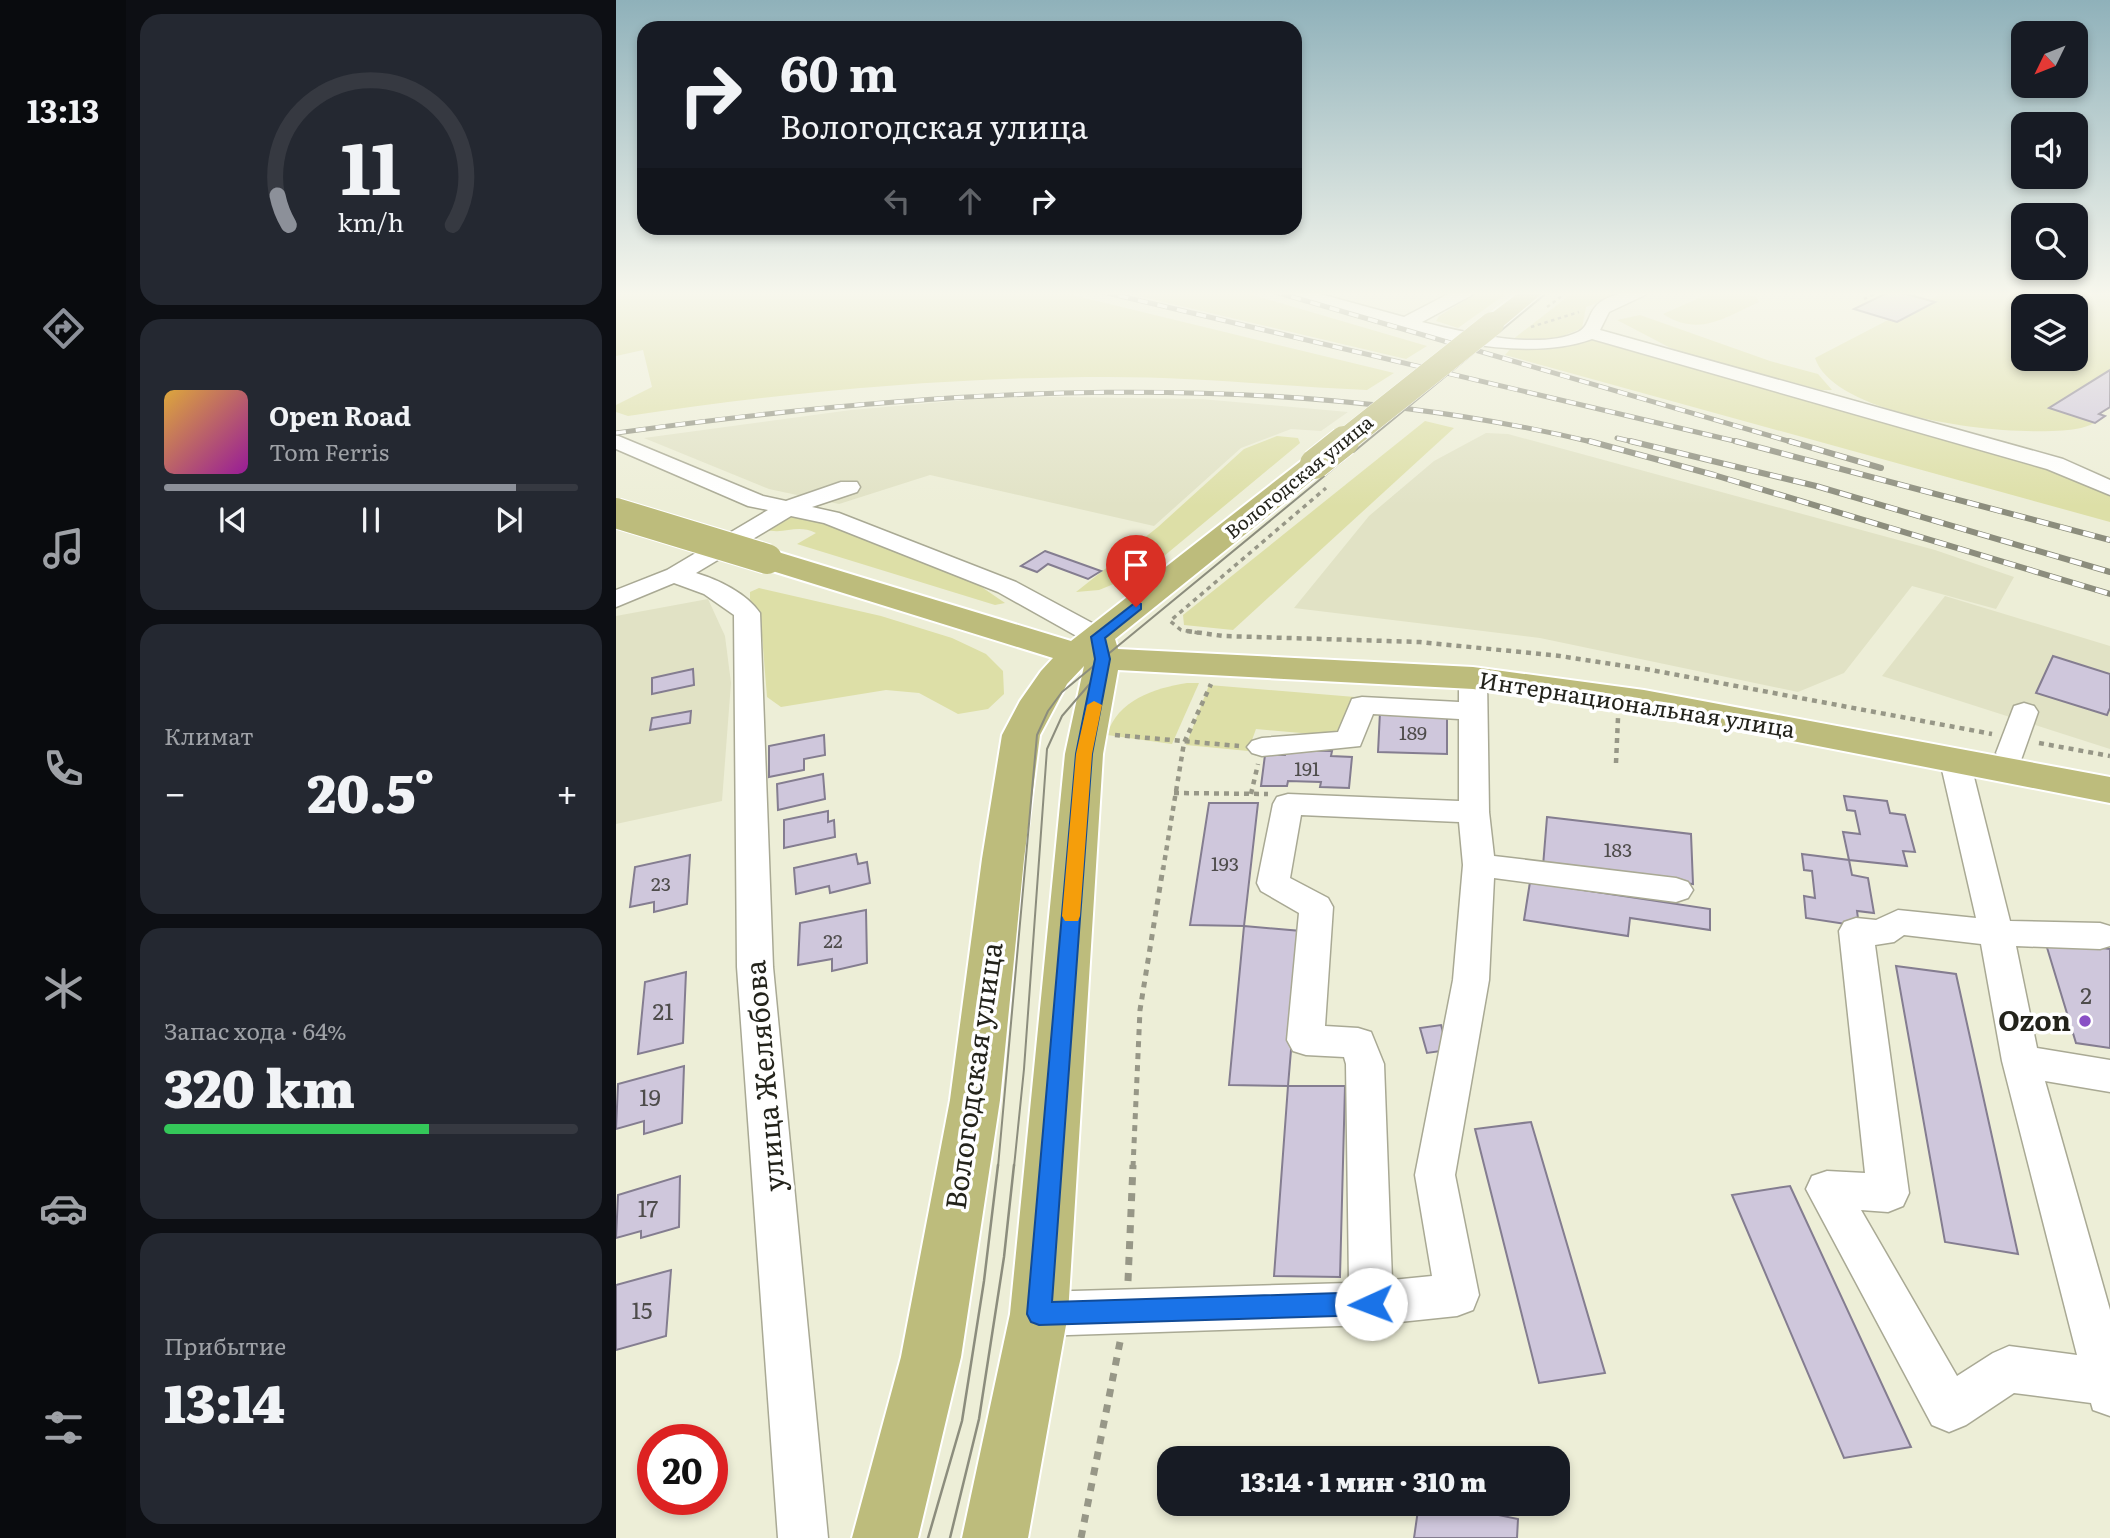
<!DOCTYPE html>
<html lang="ru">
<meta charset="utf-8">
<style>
body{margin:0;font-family:Literata,serif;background:#242831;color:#f1f3f6;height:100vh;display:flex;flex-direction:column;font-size:26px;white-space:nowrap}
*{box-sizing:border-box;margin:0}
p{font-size:23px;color:#9ea1a6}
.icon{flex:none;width:38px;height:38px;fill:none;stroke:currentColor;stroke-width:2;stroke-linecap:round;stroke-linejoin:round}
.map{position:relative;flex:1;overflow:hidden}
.details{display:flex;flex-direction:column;gap:14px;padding:14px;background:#0d0f14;width:490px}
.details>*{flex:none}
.top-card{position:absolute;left:21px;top:21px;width:665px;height:214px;border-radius:21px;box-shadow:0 4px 10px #0003;background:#171b24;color:#f1f3f6;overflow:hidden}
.needle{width:46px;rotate:227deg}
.buttons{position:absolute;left:1395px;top:21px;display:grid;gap:14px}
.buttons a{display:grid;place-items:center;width:77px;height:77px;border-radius:14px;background:#171b24;box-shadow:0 4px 10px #0003;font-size:35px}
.speed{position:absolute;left:21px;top:1424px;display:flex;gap:14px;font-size:35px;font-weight:700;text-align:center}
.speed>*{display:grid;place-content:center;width:91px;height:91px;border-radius:50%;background:#171b24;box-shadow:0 4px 10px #0003;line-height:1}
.speed .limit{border:10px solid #d22;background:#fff;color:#111}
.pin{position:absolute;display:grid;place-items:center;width:60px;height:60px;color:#fff;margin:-72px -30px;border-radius:50% 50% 50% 0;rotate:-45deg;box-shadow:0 0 7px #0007}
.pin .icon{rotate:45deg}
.me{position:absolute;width:77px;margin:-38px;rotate:268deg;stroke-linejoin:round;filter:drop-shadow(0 0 5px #0008)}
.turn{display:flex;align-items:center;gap:24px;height:147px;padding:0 28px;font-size:32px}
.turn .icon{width:91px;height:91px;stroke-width:2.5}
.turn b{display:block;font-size:49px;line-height:60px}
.lanes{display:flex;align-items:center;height:66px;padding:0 28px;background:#0003;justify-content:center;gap:35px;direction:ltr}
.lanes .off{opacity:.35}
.big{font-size:52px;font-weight:800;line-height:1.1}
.details .widget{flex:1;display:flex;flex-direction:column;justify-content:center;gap:10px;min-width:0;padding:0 24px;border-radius:21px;background:#242831}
.details .dial{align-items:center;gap:0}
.dial svg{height:182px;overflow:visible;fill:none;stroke:#363941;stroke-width:7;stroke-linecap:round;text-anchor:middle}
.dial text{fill:#f1f3f6;stroke:none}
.song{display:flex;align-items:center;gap:21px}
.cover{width:84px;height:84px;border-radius:10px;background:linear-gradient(135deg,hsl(40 70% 55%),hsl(300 70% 35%))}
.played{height:7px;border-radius:4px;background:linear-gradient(90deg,#8c9099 85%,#363941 85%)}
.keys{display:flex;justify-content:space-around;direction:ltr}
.heat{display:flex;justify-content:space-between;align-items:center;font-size:38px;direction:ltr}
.charge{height:10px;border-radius:5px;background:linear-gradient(90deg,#34c759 64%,#363941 0)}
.trip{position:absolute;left:541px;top:1446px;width:413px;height:70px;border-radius:21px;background:#171b24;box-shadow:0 4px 10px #0003;font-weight:800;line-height:70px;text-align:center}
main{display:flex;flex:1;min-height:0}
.dock{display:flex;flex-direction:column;width:126px;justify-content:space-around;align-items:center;background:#090b0e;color:#9ea1a6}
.dock .icon{width:49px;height:49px}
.dock .selected{color:#8c9099}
.dock b{font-size:32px;color:#f1f3f6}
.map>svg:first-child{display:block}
.built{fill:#e1e2c5}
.green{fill:#dddfa7;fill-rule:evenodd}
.building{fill:#cfc7dc;stroke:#847d90;stroke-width:2}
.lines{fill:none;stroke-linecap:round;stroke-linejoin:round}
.minor-casing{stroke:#a9a994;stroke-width:3}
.major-casing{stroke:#fff;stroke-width:4}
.path-far4{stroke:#979787;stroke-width:2.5;stroke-dasharray:3.5 3.5;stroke-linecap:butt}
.path-far3{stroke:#979787;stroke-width:3.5;stroke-dasharray:4.5 4.5;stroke-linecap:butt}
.path-far2{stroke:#979787;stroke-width:4.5;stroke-dasharray:5 5;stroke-linecap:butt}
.path-far1{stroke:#979787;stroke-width:5;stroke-dasharray:6 6;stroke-linecap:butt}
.path{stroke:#979787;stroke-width:7;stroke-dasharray:8 8;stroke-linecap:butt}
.minor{fill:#fff;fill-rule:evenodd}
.major{fill:#bdbc7c;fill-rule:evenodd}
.tram-far1{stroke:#8c8d7d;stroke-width:2}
.tram{stroke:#8c8d7d;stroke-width:2.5}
.rail-far1-casing{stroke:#8c8d7d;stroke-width:5}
.rail-casing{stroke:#8c8d7d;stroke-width:6}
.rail-far1{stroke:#fff;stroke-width:3.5;stroke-dasharray:10;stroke-linecap:butt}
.rail{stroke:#fff;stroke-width:4.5;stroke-dasharray:12;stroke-linecap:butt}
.major-bridge-far1-casing{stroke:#fff;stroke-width:25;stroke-linecap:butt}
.major-bridge-casing{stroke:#fff;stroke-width:32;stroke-linecap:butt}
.major-bridge-far1{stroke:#bdbc7c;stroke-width:24}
.major-bridge{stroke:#bdbc7c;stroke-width:30}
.route{fill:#1a73e8;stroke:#114b97;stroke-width:2}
.slow{fill:#f59e0b}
.poi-dot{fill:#894fc5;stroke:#fff;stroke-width:2.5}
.labels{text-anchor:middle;stroke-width:7;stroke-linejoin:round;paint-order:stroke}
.far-street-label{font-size:19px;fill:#23231b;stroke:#fff}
.number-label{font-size:19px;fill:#4e4c4b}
.street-label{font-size:23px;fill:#23231b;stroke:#fff}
.near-number-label{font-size:23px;fill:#4e4c4b}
.near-poi-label{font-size:28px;font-weight:bold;fill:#23231b;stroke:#fff;text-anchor:end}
.near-street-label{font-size:28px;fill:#23231b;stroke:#fff}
</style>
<main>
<nav class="dock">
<b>13:13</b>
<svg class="icon selected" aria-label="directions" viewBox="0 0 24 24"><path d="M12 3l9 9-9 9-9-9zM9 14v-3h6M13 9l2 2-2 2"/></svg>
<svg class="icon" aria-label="music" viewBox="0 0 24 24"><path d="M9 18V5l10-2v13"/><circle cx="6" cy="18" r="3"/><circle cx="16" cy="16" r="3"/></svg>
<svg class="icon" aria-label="phone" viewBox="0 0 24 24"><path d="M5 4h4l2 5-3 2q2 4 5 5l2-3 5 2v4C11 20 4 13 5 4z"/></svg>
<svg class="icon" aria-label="climate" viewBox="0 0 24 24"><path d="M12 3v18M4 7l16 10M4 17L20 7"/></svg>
<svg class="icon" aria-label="car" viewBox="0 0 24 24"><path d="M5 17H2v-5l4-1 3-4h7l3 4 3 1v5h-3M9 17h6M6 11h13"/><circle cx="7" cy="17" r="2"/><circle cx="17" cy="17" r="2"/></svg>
<svg class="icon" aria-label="filters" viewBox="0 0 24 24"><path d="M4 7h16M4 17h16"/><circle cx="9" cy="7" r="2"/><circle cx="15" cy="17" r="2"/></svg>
</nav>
<section class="details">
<div class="widget dial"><svg viewBox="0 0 100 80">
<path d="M14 69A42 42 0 1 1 86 69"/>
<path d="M14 69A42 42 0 0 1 9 56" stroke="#8c9099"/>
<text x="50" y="56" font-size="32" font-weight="700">11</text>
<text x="50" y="72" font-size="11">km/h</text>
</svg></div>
<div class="widget">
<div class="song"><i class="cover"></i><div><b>Open Road</b><p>Tom Ferris</p></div></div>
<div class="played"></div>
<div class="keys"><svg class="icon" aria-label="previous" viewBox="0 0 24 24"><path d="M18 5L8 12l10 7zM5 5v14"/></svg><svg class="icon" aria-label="pause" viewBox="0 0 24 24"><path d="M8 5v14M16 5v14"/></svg><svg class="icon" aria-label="next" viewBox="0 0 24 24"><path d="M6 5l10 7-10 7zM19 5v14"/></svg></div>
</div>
<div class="widget"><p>Климат</p>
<div class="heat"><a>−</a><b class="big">20.5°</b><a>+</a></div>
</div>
<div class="widget"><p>Запас хода · 64%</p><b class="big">320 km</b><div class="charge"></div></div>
<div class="widget"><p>Прибытие</p><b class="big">13:14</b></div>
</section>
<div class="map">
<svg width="1494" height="1538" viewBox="0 0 1494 1538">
<rect width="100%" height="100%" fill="#edeed7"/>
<g class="built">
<polygon points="438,397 585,399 732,412 705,431 675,429 625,448 538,526 314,475 223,504 153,489 28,438 235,410 373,398"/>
<polygon points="870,433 892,434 1319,550 1398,577 1380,609 1296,586 1228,673 1182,692 924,638 678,608 753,516 818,461"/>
<polygon points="1329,596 1494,646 1494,749 1266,676"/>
<polygon points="92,599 109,636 115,683 106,801 0,824 0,616"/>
</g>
<g class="green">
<path d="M 0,291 L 440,291 L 778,373 L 751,390 C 665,386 578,377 492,377 C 332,377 170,392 12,416 L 0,412 L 0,405 L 36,387 L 27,350 L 0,356 Z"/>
<polygon points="501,291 623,291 811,346 790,359"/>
<polygon points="865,291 894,291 842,328 820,321 823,316"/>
<path d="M 959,291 L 1011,291 L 970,307 L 966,328 C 942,340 922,341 896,340 Z"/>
<path d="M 1099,291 L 1118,291 L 1140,297 L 1143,302 C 1108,318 1083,337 1047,314 Z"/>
<path d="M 1275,291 L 1313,300 L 1332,291 L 1494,291 L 1494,407 L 1484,414 L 1489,416 C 1482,421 1474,426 1465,428 C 1410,440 1219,420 1199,358 L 1272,320 L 1238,309 ZM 1407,306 L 1460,306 L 1460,359 L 1407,359 Z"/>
<polygon points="1024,315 1154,361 1202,374 1216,390 1205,390 1066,354 1001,320"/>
<polygon points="976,340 995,340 1450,473 1494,495 1494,522 889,355 896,347 929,350"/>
<polygon points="809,421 838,428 617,630 568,625 567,615"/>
<polygon points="661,436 682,438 684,443 530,571 483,590 460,592 542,527 628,449"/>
<path d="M 184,514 L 212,520 L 348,575 L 389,603 L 379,605 L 181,544 L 200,533 C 179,523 169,536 147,529 Z"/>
<polygon points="143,588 265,616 336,638 370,654 387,671 388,694 372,709 342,714 303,693 270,690 165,707 151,697 145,623 134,599 134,592"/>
<path d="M 571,683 L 583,683 L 556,744 L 491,735 C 501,700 539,688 571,683 Z"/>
<polygon points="593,685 739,697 730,737 640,729 632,751 570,745"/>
</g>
<g class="building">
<polygon points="1275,291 1280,291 1319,302 1281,322 1238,309"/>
<polygon points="1494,370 1494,407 1483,414 1489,416 1479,423 1433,408"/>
<polygon points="429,551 485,571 472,579 432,564 421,572 405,566"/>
<polygon points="1437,656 1494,674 1494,708 1491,715 1420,693"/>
<polygon points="77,669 78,685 36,694 36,678"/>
<polygon points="75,711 74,723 34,730 36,718"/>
<polygon points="764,712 831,714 831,754 762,752"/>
<polygon points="208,735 209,755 188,759 188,770 153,777 153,746"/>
<polygon points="670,750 716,751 715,756 736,757 733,788 704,787 705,782 672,781 671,786 645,786 649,755 669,755"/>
<polygon points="207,774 209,799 162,810 161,784"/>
<polygon points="1228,796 1271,801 1274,813 1289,815 1299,852 1287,851 1291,866 1233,860 1227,832 1244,834 1239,811 1231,810"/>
<polygon points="593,803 642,803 628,926 574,925"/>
<polygon points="212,811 212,822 218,820 219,837 168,848 168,820"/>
<polygon points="931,817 1075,834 1077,884 927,866"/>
<polygon points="240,854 242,864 251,862 254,883 214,893 213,886 180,894 178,868"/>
<polygon points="1186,854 1233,860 1236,875 1252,878 1258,913 1241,911 1243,926 1190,918 1188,896 1199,898 1196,871 1188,870"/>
<polygon points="74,855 71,904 38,912 38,902 14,907 19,867"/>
<polygon points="914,882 1094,909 1094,930 1014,918 1012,936 908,920"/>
<polygon points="250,910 251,963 216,971 216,959 182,965 184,923"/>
<polygon points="628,926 685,931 672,1086 613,1085"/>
<polygon points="1429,941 1494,949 1494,1048 1460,1043"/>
<polygon points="1280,966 1340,974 1402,1254 1329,1242"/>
<polygon points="70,972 67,1043 22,1054 29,982"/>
<polygon points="825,1025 832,1050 811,1053 804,1028"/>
<polygon points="68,1066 66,1123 28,1134 28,1121 0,1129 2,1084"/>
<polygon points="672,1086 729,1086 724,1277 658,1276"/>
<polygon points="915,1122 989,1373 923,1383 859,1129"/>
<polygon points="64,1176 63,1227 25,1238 25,1231 0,1238 2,1195"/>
<polygon points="1174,1186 1295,1447 1228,1458 1116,1195"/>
<polygon points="55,1270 50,1336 0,1350 0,1285"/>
<polygon points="803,1503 824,1503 902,1519 901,1538 798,1538"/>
</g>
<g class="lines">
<g class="minor-casing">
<g id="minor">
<path d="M 668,291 L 693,291 L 788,317 L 838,291 L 858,291 L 856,295 L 806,322 C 847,332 922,351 962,332 C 971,328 972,318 977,310 C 987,294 1014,291 1031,291 L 1029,295 L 993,312 L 984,330 L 1447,459 L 1494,480 L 1494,495 L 1431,469 L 976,339 C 890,370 756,320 670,295 Z"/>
<path d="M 0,435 L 147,496 L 170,501 L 225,482 L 241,482 L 244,487 L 241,492 L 196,507 L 223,513 L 400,582 L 491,631 L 495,637 L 491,643 L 482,645 L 473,643 L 382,592 L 208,523 L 175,516 L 80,573 C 103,580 130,593 144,613 L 157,967 L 212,1538 L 162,1538 L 121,967 L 118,615 L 88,594 L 58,583 L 0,607 L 0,590 L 51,570 L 152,510 L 132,506 L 0,449 Z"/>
<path d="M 857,670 L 867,672 L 871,678 L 873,812 L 878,856 L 1060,878 L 1072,882 L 1077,890 L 1072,898 L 1060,902 L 878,878 L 873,980 L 839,1175 L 863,1295 L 857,1310 L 841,1316 L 755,1325 L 423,1336 L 407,1329 L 401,1314 L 407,1299 L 423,1292 L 733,1283 L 730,1064 L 728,1057 L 690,1055 L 677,1051 L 671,1040 L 683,913 L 645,891 L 641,883 L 657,804 L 661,797 L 672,794 L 843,801 L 843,719 L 757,714 L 744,746 L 646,756 L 636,753 L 631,747 L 636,741 L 646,738 L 722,732 L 736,699 L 746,697 L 843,702 L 843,678 L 847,672 ZM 685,815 L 843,822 L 847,865 L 837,980 L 799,1175 L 816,1276 L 776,1280 L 768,1064 L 755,1032 L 742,1028 L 709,1026 L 717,907 L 712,898 L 674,878 Z"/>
<polygon points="1408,703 1418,706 1422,712 1405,760 1395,762 1385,760 1380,753 1398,706"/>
<path d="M 1339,752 L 1349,754 L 1354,761 L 1394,921 L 1484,923 L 1494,926 L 1494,946 L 1484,949 L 1400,946 L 1421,1048 L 1494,1060 L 1494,1092 L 1429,1081 L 1494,1310 L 1494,1416 L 1477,1410 L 1475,1403 L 1398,1393 L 1350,1425 L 1333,1432 L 1316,1425 L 1190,1189 L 1196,1176 L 1211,1171 L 1249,1173 L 1223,931 L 1228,922 L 1240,918 L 1260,920 L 1282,910 L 1360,918 L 1324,761 L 1329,754 ZM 1288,935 L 1365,944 L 1386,1061 L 1461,1355 L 1393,1346 L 1377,1353 L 1341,1376 L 1245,1210 L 1272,1212 L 1287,1206 L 1293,1193 L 1259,945 L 1278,942 Z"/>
</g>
</g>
<g class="major-casing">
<g id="major">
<polygon points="905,291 929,291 884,329 868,329 865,324 868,319"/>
<polygon points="699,456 709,458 713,464 709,470 499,639 502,649 857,667 1028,690 1494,777 1494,803 1028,712 857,689 502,670 487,754 452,1314 412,1538 346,1538 394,1314 449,754 468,666 451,684 424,735 408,859 384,1100 345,1357 302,1538 236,1538 285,1357 334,1100 366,859 386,735 404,701 425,671 437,658 140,566 135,559 140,552 151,550 162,552 455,641 689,458"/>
</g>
</g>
<g class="path-far4">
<polyline points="1292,291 1308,291"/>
<polyline points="1248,299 1265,291"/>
<polyline points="931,307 953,291"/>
<polyline points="915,327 963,312"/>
</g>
<polyline class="path-far3" points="583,633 565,630 554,621 710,488"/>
<g class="path-far2">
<polyline points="571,631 607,636 804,642 944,656 1035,670 1376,734"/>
<polyline points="499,735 623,746"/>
<polyline points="1423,743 1494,756"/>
<polyline points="1000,763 1002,718"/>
<polyline points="558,793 652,794"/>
<polyline points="635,794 642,764"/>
<polyline points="547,870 568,743 595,684"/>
</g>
<polyline class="path-far1" points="517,1167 524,1010 547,868"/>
<g class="path">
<polyline points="512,1281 517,1165"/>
<polyline points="465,1538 504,1342"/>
</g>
<use href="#minor" class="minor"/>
<use href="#major" class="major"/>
<g class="tram-far1">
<polyline points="382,1167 421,735 432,711 446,692 933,291"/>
<polyline points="398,1167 408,1069 431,749 446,716 484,672"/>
</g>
<g class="tram">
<polyline points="312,1538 346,1421 368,1281 382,1165"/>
<polyline points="334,1538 363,1419 388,1257 398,1165"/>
</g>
<g class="rail-far1-casing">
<g id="rail-far1">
<polyline points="483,291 1127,443"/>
<polyline points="656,291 1179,443"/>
<path d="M 0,433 C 321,388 662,366 980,443"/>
<polyline points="1001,438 1022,443"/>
</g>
</g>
<g class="rail-casing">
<g id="rail">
<polyline points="973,441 1098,475 1494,594"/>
<polyline points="1014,441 1200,486 1494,572"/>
<polyline points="1119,441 1494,540"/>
<polyline points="1173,441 1265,468"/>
</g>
</g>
<use href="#rail-far1" class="rail-far1"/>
<use href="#rail" class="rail"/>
<g class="major-bridge-far1-casing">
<polyline id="major-bridge-far1" points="726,443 876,324"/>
</g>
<g class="major-bridge-casing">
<g id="major-bridge">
<polyline points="699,464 728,441"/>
<polyline points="0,513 151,559"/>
</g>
</g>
<use href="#major-bridge-far1" class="major-bridge-far1"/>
<use href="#major-bridge" class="major-bridge"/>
</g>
<linearGradient id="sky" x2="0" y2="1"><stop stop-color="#8fb1ba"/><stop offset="0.58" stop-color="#f7f7ed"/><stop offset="1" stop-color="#f7f7ed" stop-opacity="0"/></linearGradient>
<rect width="1494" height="506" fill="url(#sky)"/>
<polygon class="route" points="520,602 525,604 525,609 489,638 494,659 476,754 436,1302 755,1292 763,1296 767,1304 763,1312 755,1315 423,1325 415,1322 411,1314 460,754 479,659 475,637"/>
<polygon class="slow" points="478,701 486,705 476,754 464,916 462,921 449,921 446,916 460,754 471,705"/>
<circle class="poi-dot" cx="1469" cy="1021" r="7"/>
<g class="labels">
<g class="far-street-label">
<text transform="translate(683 477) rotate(-39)" y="7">Вологодская улица</text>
</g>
<g class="number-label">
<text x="797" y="740">189</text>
<text x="691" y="776">191</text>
<text x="1002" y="857">183</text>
<text x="609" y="871">193</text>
<text x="45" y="891">23</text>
<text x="217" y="948">22</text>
</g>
<g class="street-label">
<text transform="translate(1021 705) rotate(9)" y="8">Интернациональная улица</text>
</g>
<g class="near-number-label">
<text x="1470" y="1004">2</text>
<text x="47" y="1020">21</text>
<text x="34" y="1106">19</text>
<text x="32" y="1217">17</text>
<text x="26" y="1319">15</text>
</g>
<g class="near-poi-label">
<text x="1455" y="1031">Ozon</text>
</g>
<g class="near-street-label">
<text transform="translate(149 1076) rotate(-95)" y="10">улица Желябова</text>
<text transform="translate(358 1076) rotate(-82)" y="10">Вологодская улица</text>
</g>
</g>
</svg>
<div class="buttons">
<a><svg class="needle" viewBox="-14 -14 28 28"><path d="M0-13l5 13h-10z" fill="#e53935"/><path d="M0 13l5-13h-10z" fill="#9ea1a6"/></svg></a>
<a><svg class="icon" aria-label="sound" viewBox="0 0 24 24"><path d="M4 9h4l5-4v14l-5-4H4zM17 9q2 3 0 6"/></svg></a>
<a><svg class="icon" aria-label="search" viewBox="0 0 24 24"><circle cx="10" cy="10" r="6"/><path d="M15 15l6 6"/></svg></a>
<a><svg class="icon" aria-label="layers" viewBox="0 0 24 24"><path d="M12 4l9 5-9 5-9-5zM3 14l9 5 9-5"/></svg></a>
</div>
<div class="speed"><div class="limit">20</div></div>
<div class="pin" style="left:520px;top:607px;background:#d93025"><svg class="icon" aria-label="arrive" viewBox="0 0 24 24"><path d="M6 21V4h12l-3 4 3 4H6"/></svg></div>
<svg class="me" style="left:755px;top:1304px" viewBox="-20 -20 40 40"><circle r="19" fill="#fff"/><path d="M0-13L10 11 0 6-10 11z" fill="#1a73e8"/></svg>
<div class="trip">13:14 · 1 мин · 310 m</div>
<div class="top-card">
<div class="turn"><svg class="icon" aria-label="right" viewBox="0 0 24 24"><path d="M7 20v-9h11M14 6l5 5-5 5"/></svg><div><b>60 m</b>Вологодская улица</div></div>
<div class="lanes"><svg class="icon off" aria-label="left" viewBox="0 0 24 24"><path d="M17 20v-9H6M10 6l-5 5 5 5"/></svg><svg class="icon off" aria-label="ahead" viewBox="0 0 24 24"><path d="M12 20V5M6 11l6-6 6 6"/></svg><svg class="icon" aria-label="right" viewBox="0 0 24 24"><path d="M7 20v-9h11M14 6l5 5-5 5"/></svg></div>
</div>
</div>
</main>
